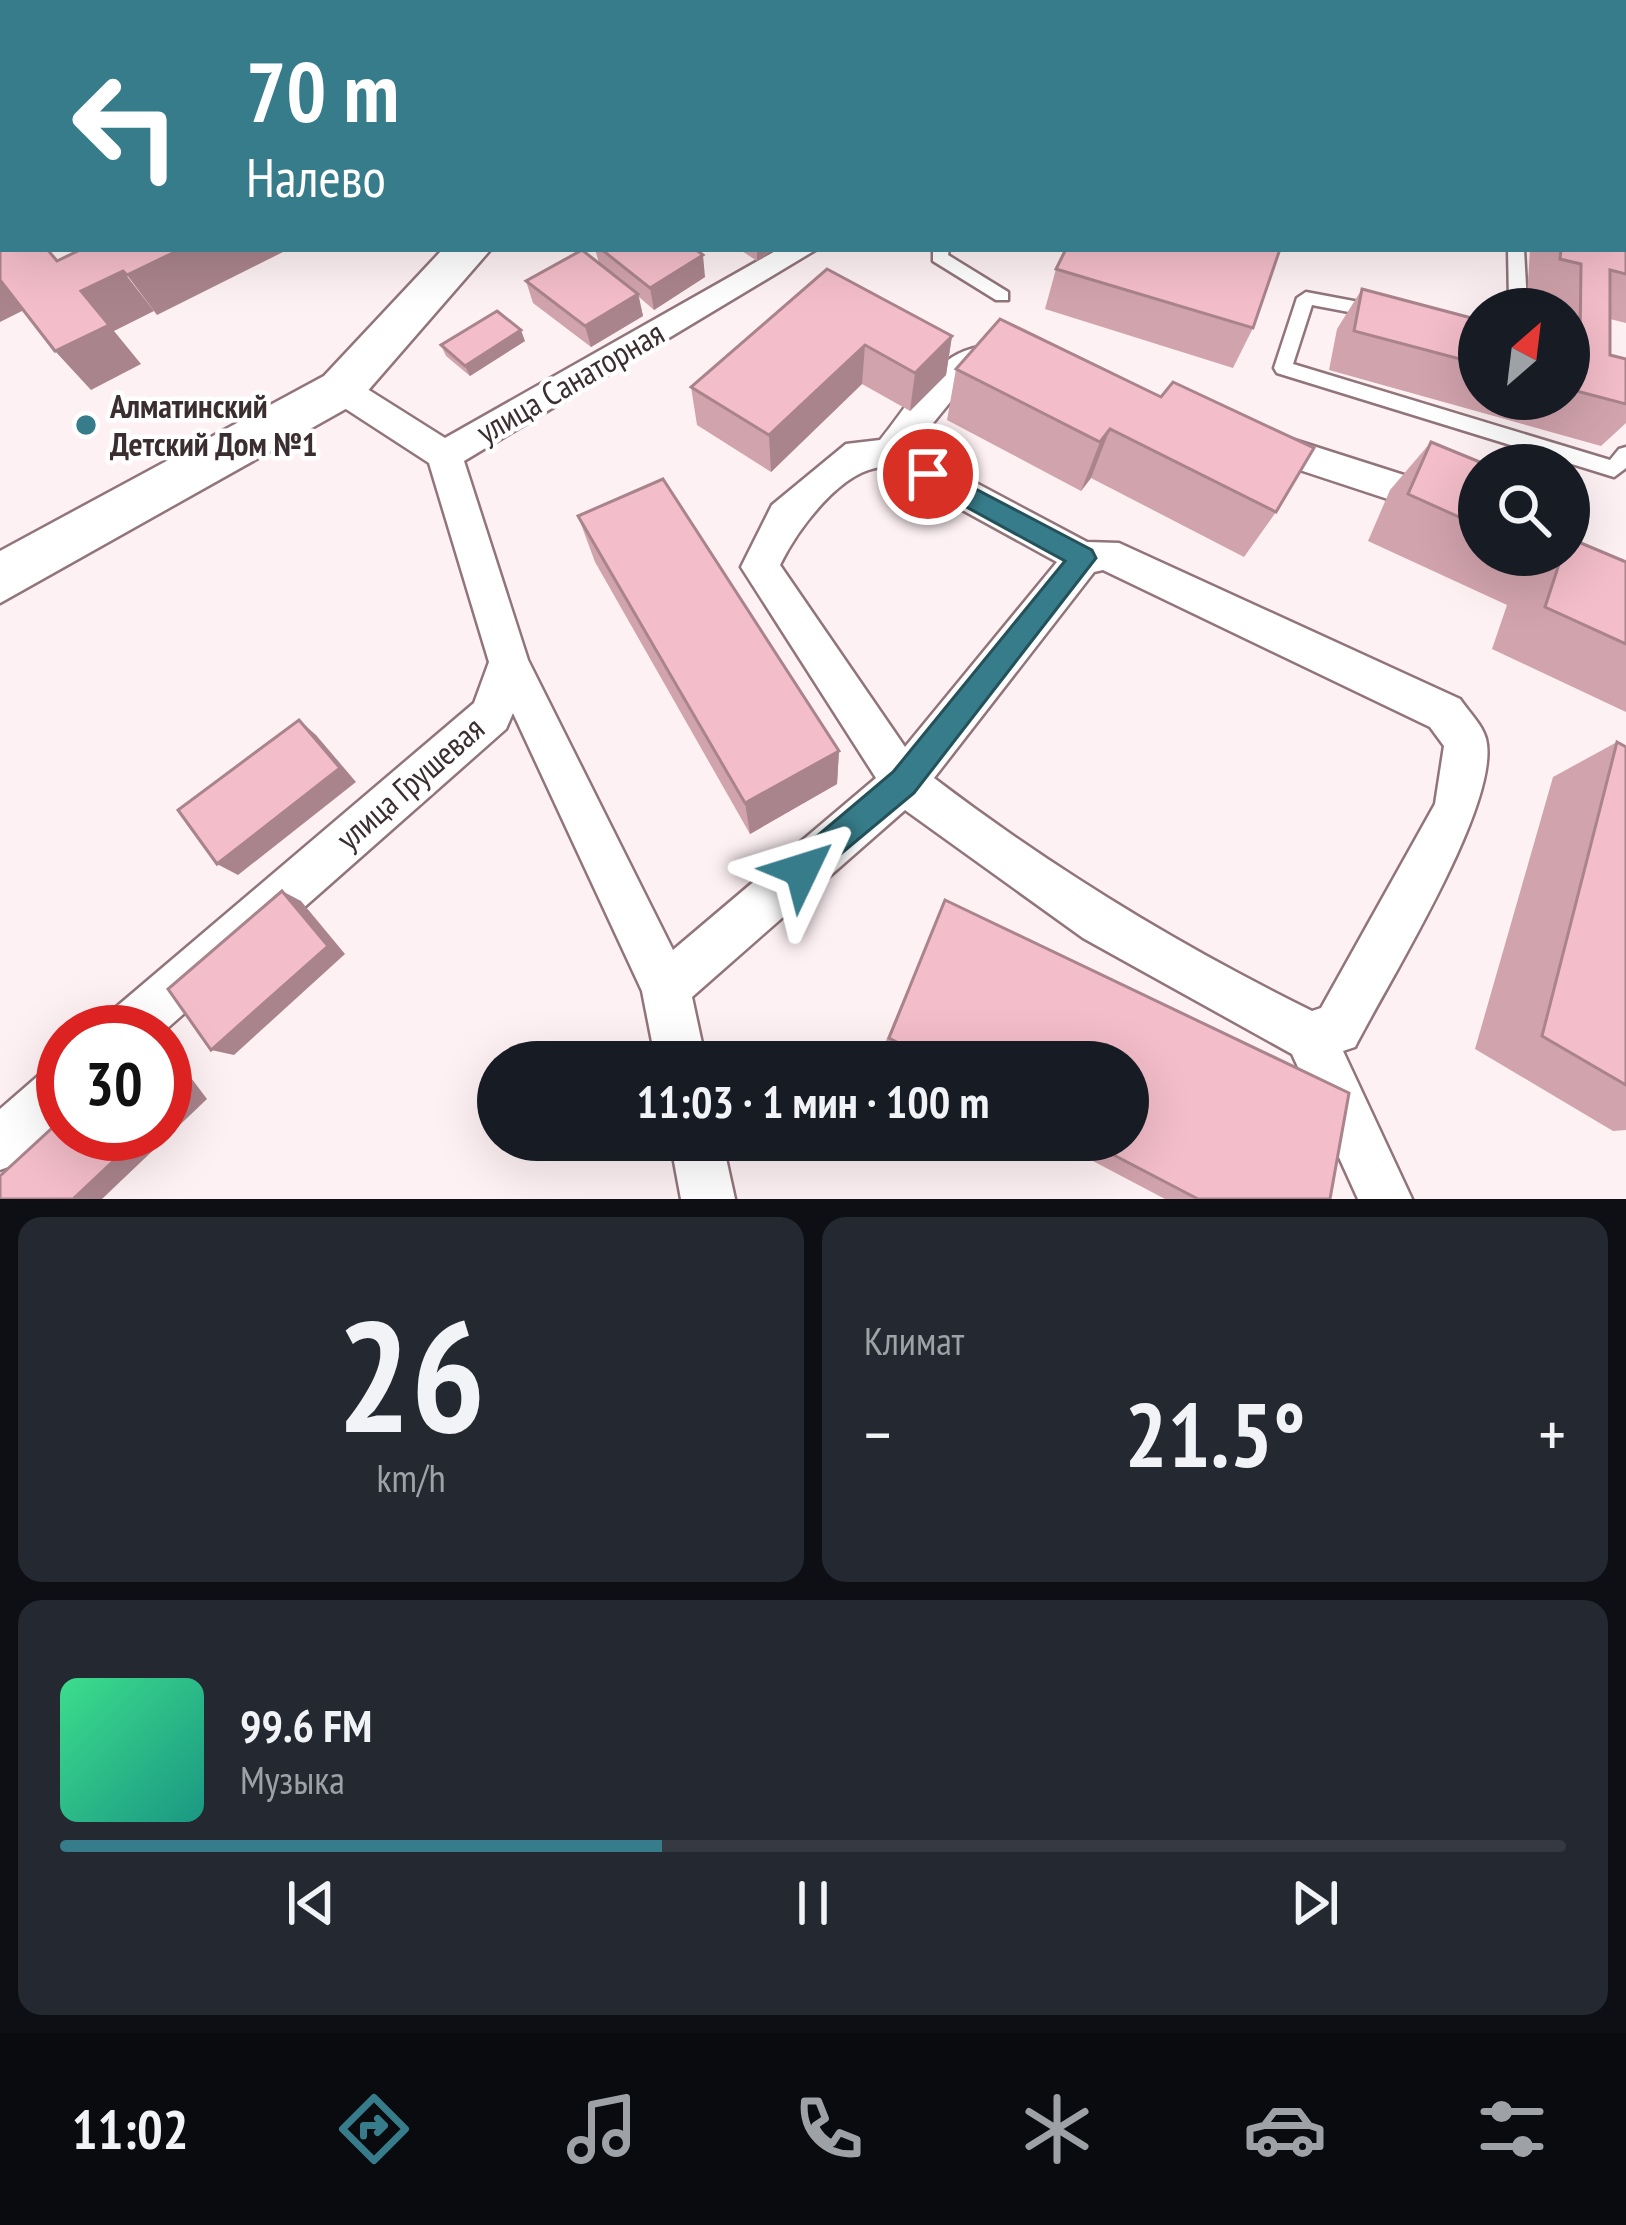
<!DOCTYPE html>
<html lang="ru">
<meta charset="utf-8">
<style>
body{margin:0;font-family:"PT Sans Narrow",sans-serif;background:#242831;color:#f1f3f6;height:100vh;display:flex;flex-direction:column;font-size:45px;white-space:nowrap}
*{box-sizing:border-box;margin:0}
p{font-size:39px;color:#9ea1a6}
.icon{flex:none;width:66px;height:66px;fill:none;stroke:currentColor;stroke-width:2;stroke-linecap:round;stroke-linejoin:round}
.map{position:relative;height:1199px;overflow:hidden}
.drawer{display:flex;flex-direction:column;gap:18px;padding:18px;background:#0d0f14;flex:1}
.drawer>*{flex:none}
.guide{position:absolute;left:0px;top:0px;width:1626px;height:252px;box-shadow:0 12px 48px #0002;background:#377c8a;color:#fff;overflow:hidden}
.needle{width:78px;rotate:28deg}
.fabs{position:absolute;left:1458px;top:288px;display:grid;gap:24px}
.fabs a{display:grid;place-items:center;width:132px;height:132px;border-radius:50%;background:#171b24;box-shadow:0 12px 48px #0002;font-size:60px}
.speed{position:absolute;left:36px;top:1005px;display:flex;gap:24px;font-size:60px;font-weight:700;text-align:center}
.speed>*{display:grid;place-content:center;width:156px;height:156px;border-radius:50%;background:#171b24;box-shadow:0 12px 48px #0002;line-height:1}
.speed .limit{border:18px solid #d22;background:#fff;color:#111}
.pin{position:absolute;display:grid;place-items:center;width:102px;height:102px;color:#fff;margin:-51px;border:6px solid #fff;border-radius:50%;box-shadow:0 3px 12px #0007}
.me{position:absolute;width:132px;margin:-66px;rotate:49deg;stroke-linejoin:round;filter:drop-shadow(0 0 9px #0008)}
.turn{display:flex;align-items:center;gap:42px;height:252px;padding:0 48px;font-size:54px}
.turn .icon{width:156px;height:156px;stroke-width:2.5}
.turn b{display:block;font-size:84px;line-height:102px}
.big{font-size:90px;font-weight:700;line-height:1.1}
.drawer .tile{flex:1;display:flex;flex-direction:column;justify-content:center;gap:18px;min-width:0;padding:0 42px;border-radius:24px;background:#242831}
.drawer .dial{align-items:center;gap:0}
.dial b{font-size:156px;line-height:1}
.song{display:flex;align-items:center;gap:36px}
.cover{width:144px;height:144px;border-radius:18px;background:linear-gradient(135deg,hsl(150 70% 55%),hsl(170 70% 35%))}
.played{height:12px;border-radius:6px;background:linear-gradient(90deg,#377c8a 40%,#363941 40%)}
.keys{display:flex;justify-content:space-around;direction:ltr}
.heat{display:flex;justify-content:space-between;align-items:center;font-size:66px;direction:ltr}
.drawer .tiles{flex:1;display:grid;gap:18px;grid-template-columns:1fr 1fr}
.tile:last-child{grid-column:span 2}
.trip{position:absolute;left:477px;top:1041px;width:672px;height:120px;border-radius:60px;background:#171b24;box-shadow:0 12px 48px #0002;font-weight:700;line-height:120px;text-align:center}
.dock{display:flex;height:192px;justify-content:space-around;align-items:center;background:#090b0e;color:#9ea1a6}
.dock .icon{width:84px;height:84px}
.dock .active{color:#377c8a}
.dock b{font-size:54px;color:#f1f3f6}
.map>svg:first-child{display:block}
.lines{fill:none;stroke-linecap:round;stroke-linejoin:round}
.lane-casing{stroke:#91757b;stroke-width:5}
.street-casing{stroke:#91757b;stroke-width:5}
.secondary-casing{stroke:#91757b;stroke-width:5}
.lane{fill:#fff;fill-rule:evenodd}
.street{fill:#fff;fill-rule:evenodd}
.secondary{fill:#fff;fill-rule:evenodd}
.wall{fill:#d1a3ad}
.shaded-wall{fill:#aa848d}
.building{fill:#f3bdc9;stroke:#aa848d;stroke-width:3}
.route{fill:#377c8a;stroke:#24515a;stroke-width:3}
.poi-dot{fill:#377c8a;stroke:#fff;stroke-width:4.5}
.labels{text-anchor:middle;stroke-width:9;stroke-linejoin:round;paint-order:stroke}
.street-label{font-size:33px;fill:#3a2e30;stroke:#fff}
.poi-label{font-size:33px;font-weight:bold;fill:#3a2e30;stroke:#fff;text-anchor:start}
</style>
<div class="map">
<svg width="1626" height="1199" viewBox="0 0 1626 1199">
<rect width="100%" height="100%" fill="#fef1f4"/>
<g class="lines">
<g class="lane-casing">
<g id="lane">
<polygon points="933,249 949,249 948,255 1008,292 1008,300 996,300 933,261"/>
<polygon points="1508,249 1524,249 1527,304 1521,309 1492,309 1495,305 1509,301"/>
<polygon points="1306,292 1375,305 1384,311 1375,317 1312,305 1293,364 1610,460 1619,449 1626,447 1626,468 1614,477 1277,373 1274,368 1297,298"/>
</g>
</g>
<g class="street-casing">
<g id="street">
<polygon points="3,167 3,185 0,186 0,168"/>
<path d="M 779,249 L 817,249 L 464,461 L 528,660 L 673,950 L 876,778 L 741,567 L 772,505 L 846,444 L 880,440 C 918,394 946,330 1014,350 L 1019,359 L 1014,368 L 973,374 L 912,449 L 1087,542 L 1119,543 L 1460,699 C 1468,711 1482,724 1486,739 C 1502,802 1387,984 1355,1047 L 1343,1051 L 1412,1199 L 1358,1199 L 1292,1054 L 1083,938 L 905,810 L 692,997 L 706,1062 L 656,1062 L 642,991 L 513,713 L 506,729 L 163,1032 L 101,1032 L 108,1014 L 474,703 L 489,662 L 429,463 L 329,398 L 324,389 L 329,380 L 353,380 L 445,438 ZM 884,467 L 1057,562 L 905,747 L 780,565 C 797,530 842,468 884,467 ZM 1103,570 L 1430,727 L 1444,746 L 1435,804 L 1321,1008 L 1312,1011 C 1178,945 1052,868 934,778 L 1094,572 Z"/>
<polygon points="1257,428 1479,499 1479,529 1245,452 1239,442 1245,432"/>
<polygon points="63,1063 63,1122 19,1163 0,1170 0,1109 45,1070"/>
<polygon points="670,1140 722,1140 735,1199 681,1199"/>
</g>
</g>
<g class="secondary-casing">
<g id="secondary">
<polygon points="678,0 715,0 676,3"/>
<polygon points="443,249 491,249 358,402 0,603 0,551 324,376"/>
</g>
</g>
<use href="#lane" class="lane"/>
<use href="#street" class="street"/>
<use href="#secondary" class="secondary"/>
</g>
<g class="wall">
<polygon points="766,0 862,0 861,3 765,3 768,1"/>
<polygon points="1040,0 1098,0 1097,3 1022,3"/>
<polygon points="1626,62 1626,323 1610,319 1610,355 1626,359 1626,423 1601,446 1329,370 1337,329 1362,289 1479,320 1479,399 1569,399 1569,309 1547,309 1547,304 1527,299 1530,249 1623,249"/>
<polygon points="595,249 695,249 705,277 654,310 639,297 643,316 591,347 533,303 526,281 599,263"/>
<polygon points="739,249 774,249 757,261"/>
<polygon points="827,269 952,336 946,375 910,411 862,384 771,472 697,425 691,387"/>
<polygon points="1056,269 1253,328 1233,368 1045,309"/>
<polygon points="1000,319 1276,512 1244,557 1091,478 1081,491 947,420 956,369"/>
<polygon points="525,341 470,376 446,356 441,345"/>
<polygon points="1431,442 1479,465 1479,555 1569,555 1626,562 1626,712 1492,649 1507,605 1368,541 1390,490"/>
<polygon points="578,516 839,751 837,784 750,834 595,562"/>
<polygon points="1617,742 1626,747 1626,1130 1613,1131 1475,1049 1553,777"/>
<polygon points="945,900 1330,1199 1165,1199 1053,1140 1128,1140 1128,1062 904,1062 882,1050"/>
</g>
<g class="shaded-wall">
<polygon points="181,249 289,249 157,315 127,275"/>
<polygon points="757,249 774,249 757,261"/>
<polygon points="703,255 705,277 654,310 650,288"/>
<polygon points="123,271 154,311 114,331 141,364 91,390 55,351 82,291"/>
<polygon points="0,278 28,308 0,322"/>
<polygon points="638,294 643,316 591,347 585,326"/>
<polygon points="521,330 525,341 470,376 465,366"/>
<polygon points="952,336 946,375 910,411 915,373"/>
<polygon points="865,345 862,384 771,472 769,435"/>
<polygon points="1110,429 1091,478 1081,491 1100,442"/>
<polygon points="299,720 316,735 356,782 238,875 217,864"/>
<polygon points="839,751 837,784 750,834 745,803"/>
<polygon points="282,891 301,901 345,954 234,1055 211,1050"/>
<polygon points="165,1049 170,1050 207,1099 102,1199 73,1199 142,1134 165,1134"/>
</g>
<g class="building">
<polygon points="572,0 596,0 603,2 569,3"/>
<polygon points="769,0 796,0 803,3 765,3"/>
<polygon points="820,0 851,0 847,3 828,3"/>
<polygon points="1026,0 1036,0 1044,3 1022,3"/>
<polygon points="1278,0 1314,0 1309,3 1285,3"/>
<polygon points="1623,62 1626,62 1626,274 1610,270 1610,355 1626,359 1626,404 1569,389 1569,343 1580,346 1581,264 1560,259 1561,249 1623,249"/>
<polygon points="3,198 3,249 47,249 57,261 82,249 181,249 127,275 123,271 81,291 109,325 55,351 0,280 0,199"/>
<polygon points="601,249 695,249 703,255 650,288"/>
<polygon points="1066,249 1280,249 1253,328 1056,269"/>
<polygon points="582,250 638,294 585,326 526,281"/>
<polygon points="827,269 952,336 915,373 865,345 769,435 691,387"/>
<polygon points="1362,289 1479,320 1479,364 1354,331"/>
<polygon points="497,311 521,330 465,366 441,345"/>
<polygon points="1000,319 1161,397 1173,382 1314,448 1276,512 1110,429 1100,442 956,369"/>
<polygon points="1431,442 1487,465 1479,465 1479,526 1408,494"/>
<polygon points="663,479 839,751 745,803 578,516"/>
<polygon points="1569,500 1579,504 1569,538"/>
<polygon points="1569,538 1626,562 1626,644 1545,607 1560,561 1545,555 1569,555"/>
<polygon points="299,720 340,768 217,864 178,810"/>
<polygon points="1617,742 1626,747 1626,1085 1542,1036"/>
<polygon points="282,891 328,946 211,1050 168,989"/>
<polygon points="945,900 1349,1093 1330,1199 1198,1199 1085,1140 1128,1140 1128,1062 935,1062 889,1038"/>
<polygon points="165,1073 182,1096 165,1112"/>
<polygon points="63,1118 63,1134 142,1134 73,1199 0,1199 0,1176"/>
</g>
<polygon class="route" points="928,464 1092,550 1096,558 914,793 802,886 790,882 786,870 790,859 893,772 1065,561 919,481 915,474"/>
<circle class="poi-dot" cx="86" cy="425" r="12"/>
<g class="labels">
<g class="street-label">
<text transform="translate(570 382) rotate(-30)" y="12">улица Санаторная</text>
<text transform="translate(410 783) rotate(-41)" y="12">улица Грушевая</text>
</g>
<g class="poi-label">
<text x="110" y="418">Алматинский<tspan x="110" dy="38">Детский Дом №1</tspan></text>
</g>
</g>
</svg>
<div class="fabs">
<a><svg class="needle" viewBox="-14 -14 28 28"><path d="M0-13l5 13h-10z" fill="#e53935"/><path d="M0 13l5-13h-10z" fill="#9ea1a6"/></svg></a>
<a><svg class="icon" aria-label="search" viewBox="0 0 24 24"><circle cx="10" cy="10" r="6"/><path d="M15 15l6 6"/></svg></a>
</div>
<div class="speed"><div class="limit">30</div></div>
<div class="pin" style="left:928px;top:474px;background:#d93025"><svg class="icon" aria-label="arrive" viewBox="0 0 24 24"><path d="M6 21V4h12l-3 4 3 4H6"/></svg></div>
<svg class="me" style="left:802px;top:870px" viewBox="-20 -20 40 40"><path d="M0-17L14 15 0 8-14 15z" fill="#377c8a" stroke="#fff" stroke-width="4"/></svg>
<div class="trip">11:03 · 1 мин · 100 m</div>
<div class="guide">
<div class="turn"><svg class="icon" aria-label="left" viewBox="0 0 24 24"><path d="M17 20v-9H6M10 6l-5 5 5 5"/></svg><div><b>70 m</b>Налево</div></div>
</div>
</div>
<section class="drawer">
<div class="tiles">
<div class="tile dial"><b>26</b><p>km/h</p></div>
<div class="tile"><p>Климат</p>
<div class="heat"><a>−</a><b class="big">21.5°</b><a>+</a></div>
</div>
<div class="tile">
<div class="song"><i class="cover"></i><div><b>99.6 FM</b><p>Музыка</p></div></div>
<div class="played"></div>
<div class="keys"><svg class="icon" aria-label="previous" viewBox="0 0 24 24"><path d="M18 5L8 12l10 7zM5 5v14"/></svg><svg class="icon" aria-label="pause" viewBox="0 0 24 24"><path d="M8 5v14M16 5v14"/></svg><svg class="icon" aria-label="next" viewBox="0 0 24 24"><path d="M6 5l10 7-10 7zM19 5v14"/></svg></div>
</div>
</div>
</section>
<nav class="dock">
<b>11:02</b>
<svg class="icon active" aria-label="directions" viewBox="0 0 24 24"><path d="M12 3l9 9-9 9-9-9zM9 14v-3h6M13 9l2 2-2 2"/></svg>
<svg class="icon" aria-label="music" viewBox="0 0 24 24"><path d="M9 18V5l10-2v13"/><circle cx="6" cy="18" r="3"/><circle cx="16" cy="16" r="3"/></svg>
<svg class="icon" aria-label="phone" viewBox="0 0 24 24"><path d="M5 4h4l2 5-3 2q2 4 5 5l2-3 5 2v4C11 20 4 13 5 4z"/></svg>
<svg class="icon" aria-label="climate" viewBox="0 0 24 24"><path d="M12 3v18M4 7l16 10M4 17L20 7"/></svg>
<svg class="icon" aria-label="car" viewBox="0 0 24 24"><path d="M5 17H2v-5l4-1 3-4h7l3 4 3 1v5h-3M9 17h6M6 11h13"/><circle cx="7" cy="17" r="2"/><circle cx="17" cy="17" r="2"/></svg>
<svg class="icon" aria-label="filters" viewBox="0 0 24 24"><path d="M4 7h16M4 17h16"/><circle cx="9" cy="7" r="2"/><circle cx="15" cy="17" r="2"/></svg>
</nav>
